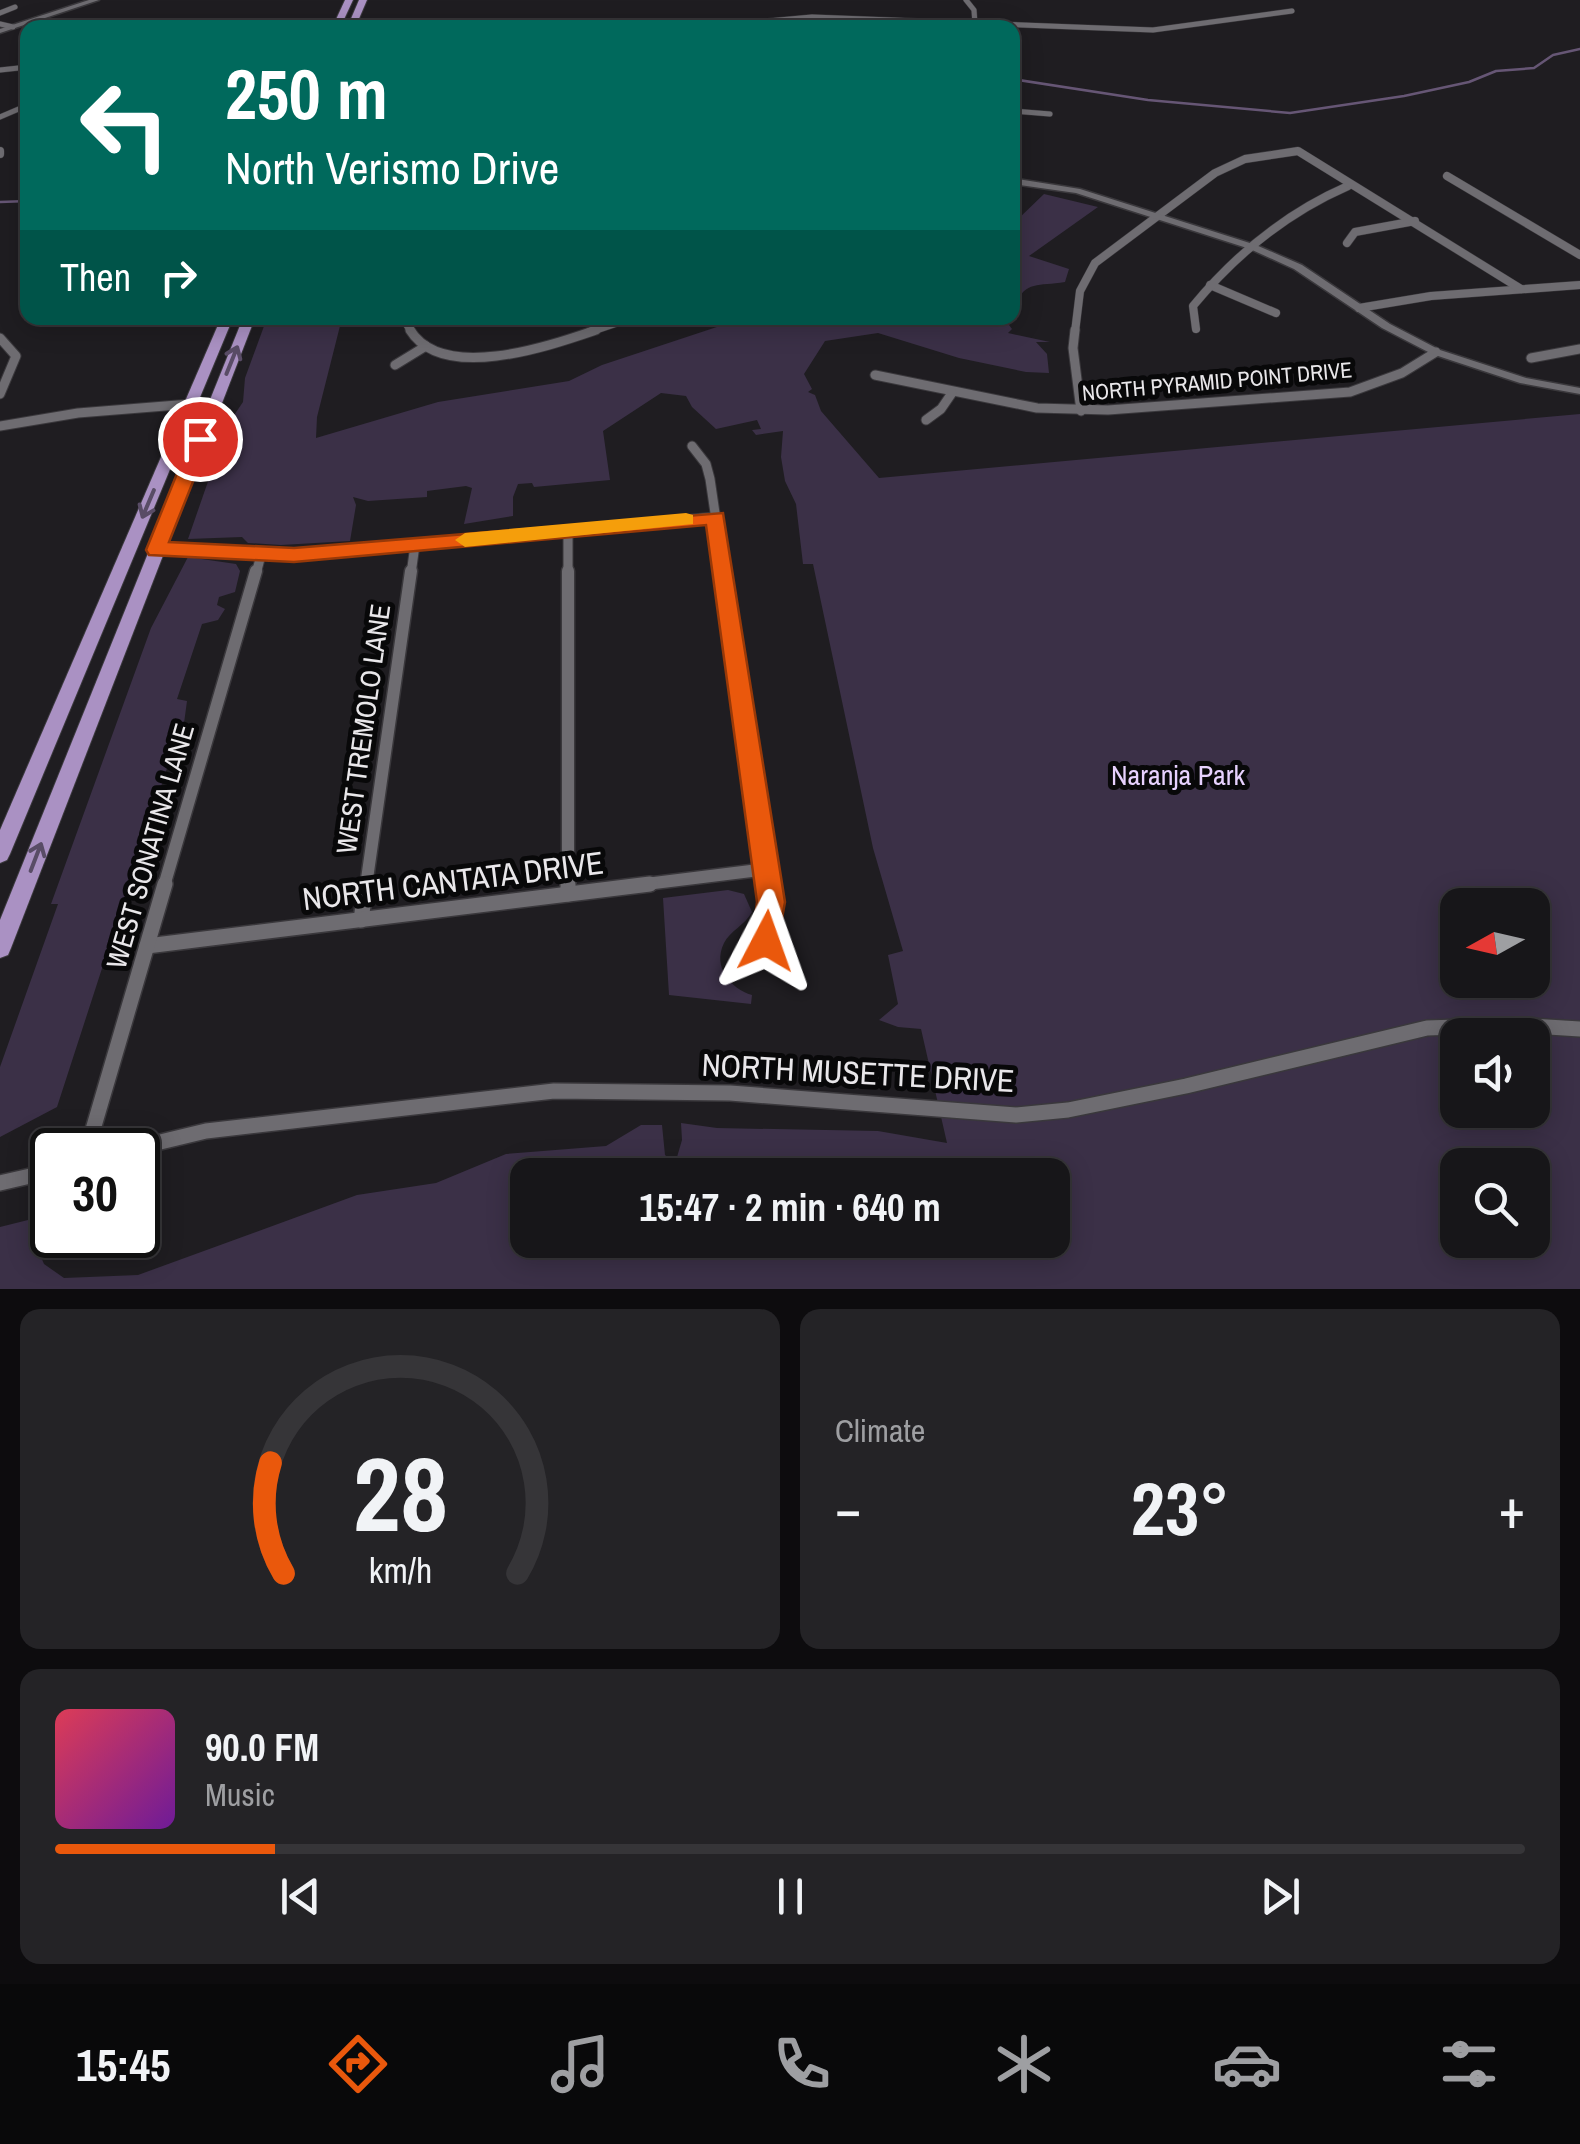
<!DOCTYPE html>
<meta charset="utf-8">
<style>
body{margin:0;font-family:"Archivo Narrow",sans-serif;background:#242326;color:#f1f3f6;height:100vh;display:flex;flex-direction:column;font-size:38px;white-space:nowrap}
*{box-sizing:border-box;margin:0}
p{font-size:32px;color:#9e9fa2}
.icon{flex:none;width:55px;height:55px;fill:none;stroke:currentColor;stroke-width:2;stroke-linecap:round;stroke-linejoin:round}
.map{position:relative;height:1289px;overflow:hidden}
.drawer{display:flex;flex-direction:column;gap:20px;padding:20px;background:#0d0c0e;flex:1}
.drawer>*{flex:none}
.guide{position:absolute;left:20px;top:20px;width:1000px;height:305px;border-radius:20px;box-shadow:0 5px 25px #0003,0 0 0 2px #363538;background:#00695c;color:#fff;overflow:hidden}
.needle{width:65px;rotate:262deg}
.controls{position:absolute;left:1440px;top:888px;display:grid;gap:20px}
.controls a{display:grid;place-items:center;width:110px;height:110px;border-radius:20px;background:#171619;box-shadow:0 5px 25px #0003,0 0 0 2px #363538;font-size:50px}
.speed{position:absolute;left:30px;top:1128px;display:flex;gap:20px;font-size:50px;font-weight:700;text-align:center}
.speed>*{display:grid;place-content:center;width:130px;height:130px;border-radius:50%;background:#171619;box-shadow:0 5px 25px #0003,0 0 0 2px #363538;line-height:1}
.speed .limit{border:5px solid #111;border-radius:15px;background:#fff;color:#111}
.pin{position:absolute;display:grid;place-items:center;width:85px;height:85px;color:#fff;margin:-42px;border:5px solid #fff;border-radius:50%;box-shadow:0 2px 10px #0007}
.me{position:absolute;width:110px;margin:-55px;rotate:4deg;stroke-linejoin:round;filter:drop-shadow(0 0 8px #0008)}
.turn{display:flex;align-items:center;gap:35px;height:210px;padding:0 40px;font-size:45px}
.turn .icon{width:130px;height:130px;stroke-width:2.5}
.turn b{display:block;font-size:70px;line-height:85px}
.then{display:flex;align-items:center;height:95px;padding:0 40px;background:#0003;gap:20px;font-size:38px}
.big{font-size:75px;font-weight:700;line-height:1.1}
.drawer .tile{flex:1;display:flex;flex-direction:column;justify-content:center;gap:15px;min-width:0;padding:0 35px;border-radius:20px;background:#242326}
.drawer .dial{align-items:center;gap:0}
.dial svg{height:260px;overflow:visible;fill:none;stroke:#363538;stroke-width:7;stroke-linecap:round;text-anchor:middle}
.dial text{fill:#f1f3f6;stroke:none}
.song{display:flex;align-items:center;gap:30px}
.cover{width:120px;height:120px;border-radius:15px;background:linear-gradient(135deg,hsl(350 70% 55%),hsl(280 70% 35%))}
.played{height:10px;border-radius:5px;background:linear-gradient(90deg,#ea580c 15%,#363538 15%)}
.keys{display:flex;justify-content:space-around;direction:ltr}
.heat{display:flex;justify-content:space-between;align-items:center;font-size:55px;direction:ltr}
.drawer .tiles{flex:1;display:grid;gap:20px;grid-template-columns:1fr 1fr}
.tile:last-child{grid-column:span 2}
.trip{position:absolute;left:510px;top:1158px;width:560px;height:100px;border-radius:20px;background:#171619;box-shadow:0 5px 25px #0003,0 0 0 2px #363538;font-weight:700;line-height:100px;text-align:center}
.dock{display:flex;height:160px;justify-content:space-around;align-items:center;background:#09090a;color:#9e9fa2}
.dock .icon{width:70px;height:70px}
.dock .current{color:#ea580c}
.dock b{font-size:45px;color:#f1f3f6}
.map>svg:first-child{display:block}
.green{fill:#3b3047;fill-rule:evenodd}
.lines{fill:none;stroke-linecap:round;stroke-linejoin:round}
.stream{stroke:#665675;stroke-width:2.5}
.street-far4-casing{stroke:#3a383c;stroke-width:6}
.street-far3-casing{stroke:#3a383c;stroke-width:9}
.street-far2-casing{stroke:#3a383c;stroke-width:11}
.street-far1-casing{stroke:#3a383c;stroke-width:15}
.street-casing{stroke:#3a383c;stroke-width:18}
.secondary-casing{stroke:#3a383c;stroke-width:3}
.primary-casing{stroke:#3a383c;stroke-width:2}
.street-far4{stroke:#6e6c71;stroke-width:5}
.street-far3{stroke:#6e6c71;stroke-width:8}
.street-far2{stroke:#6e6c71;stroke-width:9}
.street-far1{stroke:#6e6c71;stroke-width:12}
.street{stroke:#6e6c71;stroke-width:15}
.secondary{fill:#6e6c71;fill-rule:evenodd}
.primary{fill:#aa91c3;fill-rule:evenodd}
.oneway{stroke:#594c66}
.route{fill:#ea580c;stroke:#983908;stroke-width:2.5}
.slow{fill:#f59e0b}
.labels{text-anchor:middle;stroke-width:10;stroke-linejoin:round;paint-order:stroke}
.far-street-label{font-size:22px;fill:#e9e7ea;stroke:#080809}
.street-label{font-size:28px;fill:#e9e7ea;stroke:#080809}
.park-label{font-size:28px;fill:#e7d1fe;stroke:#080809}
.near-street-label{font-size:32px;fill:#e9e7ea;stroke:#080809}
</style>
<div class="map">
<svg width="1580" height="1289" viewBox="0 0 1580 1289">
<rect width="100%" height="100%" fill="#1f1d21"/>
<g class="green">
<path d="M 1044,194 L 1098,207 L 1029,256 L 1069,269 L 1065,282 C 1035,287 1023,279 1013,313 L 1013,224 Z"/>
<path d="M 267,318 L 342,318 L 317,417 L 316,438 L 438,402 L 569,381 L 602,365 L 744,318 L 1011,318 L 1009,325 L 1012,329 L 1008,333 L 1050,342 L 1036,342 L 1047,354 L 1049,373 L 1026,372 L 959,358 L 878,333 L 825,341 L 804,374 L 812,389 L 808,392 L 815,395 L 821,411 L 879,478 L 1580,414 L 1580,1289 L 0,1289 L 0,1227 L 52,1214 L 52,1234 L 38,1250 L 44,1264 L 64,1278 L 138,1275 L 357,1195 L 436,1183 L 506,1154 L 606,1146 L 641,1125 L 662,1125 L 665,1155 L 675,1164 L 682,1140 L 681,1123 L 717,1128 L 878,1131 L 947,1143 L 921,1029 L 898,1027 L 879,1020 L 898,1004 L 888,955 L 903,951 L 873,848 L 813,564 L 803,564 L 796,504 L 785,481 L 781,457 L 783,431 L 756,435 L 752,430 L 761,429 L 757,420 L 716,429 L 692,407 L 686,396 L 661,393 L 603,431 L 610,480 L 534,487 L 532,483 L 518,484 L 513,497 L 513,516 L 464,524 L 472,488 L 466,486 L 427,491 L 427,497 L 368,501 L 353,497 L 356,505 L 350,541 L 281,545 L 248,543 L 242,537 L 188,539 L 228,424 L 243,402 L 245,378 ZM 1458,905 L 1532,905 L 1532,980 L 1458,980 ZM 1458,1035 L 1532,1035 L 1532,1110 L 1458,1110 ZM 1458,1165 L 1532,1165 L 1532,1240 L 1458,1240 ZM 528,1175 L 1052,1175 L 1052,1240 L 528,1240 Z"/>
<polygon points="188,557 236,564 240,571 235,592 219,597 217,605 225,609 218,620 202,624 177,699 187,701 182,738 170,759 57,1107 0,1137 0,1067 58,904 51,904 151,628"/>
<path d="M 728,890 L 744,894 L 752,912 C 745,925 730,931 724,943 C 712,967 731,989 752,995 L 751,1004 L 669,995 L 663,898 Z"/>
</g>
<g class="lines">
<g class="stream">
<polyline points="1012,79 1148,100 1290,113 1404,96 1469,82 1496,71 1534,68 1553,55 1580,49"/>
<polyline points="0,202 28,201"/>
</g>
<g class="street-far4-casing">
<g id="street-far4">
<polyline points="966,0 974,10 975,24"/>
<polyline points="0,13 15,7"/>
<polyline points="0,24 13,27"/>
<polyline points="691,28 812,17 1153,30 1292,11"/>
<polyline points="0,70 28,67"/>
<polyline points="1012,111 1050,114"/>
<polyline points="0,117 28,105"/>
<polyline points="1017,146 1018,111"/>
</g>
</g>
<g class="street-far3-casing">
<g id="street-far3">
<polyline points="0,151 0,154"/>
<polyline points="1447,176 1580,255"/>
<polyline points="1015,181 1017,143"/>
<polyline points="1347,243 1355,232 1415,221"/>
<polyline points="1210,285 1276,313"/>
<polyline points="1359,308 1431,296 1580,285"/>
<polyline points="403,318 412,332"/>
<path d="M 1196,329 L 1193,306 C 1236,254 1286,213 1348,186"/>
<polyline points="589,332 630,318"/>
<polyline points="1075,332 1080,291 1095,263 1215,173 1245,159 1298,151 1521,289"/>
</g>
</g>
<g class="street-far2-casing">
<g id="street-far2">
<path d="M 410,330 C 443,383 549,346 596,330"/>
<polyline points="1075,330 1073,348 1081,411"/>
<polyline points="0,338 16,356 0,394"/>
<polyline points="1531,358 1580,349"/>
<polyline points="395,365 426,346"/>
<polyline points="875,375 1037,408 1108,410 1350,392 1402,373 1436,352"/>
<polyline points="926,420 941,409 952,393"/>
<polyline points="0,426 78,413 215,402"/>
<polyline points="692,446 706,464 710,479 724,574"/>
<polyline points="568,531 568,574"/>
<polyline points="156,550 301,555 715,517"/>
<polyline points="256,574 261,555"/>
<polyline points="411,574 415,545"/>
</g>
</g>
<g class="street-far1-casing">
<g id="street-far1">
<polyline points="568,571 568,886"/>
<polyline points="723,571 769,886"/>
<polyline points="164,886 256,571"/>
<polyline points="366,886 411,571"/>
<polyline points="630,886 767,869"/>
</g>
</g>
<g class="street-casing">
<g id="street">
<polyline points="568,884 568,894"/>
<polyline points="361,920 366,884"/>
<polyline points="147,946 650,884"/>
<polyline points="758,961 769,930 768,884"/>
<polyline points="87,1150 165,884"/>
<polyline points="127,1150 206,1131 554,1091 730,1093 1016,1115 1068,1110 1186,1086 1427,1028 1516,1025 1580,1029"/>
<polyline points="0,1183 52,1171"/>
</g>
</g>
<g class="secondary-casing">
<g id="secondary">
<polygon points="89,0 99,0 0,33 0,29"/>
<polygon points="1012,178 1080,189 1256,245 1302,265 1390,324 1440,350 1526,378 1580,388 1580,394 1520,383 1432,354 1382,328 1294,269 1250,249 1076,193 1012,184"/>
</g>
</g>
<g class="primary-casing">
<g id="primary">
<polygon points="345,0 353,0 340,28 332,28"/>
<polygon points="359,0 367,0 355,28 347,28"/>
<polygon points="221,318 233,318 10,854 7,860 0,863 0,830"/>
<polygon points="243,318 255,318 11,948 8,955 0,958 0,920"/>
</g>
</g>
<use href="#street-far4" class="street-far4"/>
<use href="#street-far3" class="street-far3"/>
<use href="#street-far2" class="street-far2"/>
<use href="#street-far1" class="street-far1"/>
<use href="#street" class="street"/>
<use href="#secondary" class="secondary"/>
<use href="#primary" class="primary"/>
</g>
<defs><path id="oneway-shaft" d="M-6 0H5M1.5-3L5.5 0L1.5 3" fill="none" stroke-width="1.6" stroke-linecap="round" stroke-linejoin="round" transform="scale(2.5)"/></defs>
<g class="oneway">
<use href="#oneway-shaft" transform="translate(232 360) rotate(-68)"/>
<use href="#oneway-shaft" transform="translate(148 504) rotate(113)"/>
<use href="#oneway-shaft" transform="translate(36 857) rotate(-69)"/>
</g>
<polygon class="route" points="200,433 210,439 169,542 294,548 723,513 785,902 776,951 766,954 756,951 752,941 757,902 706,525 294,562 149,555 146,550 191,439"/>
<polygon class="slow" points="686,513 693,515 693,524 465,547 455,540 465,533"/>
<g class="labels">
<g class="far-street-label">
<text transform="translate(1217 381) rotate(-5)" y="8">NORTH PYRAMID POINT DRIVE</text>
</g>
<g class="street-label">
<text transform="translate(363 729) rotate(-82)" y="10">WEST TREMOLO LANE</text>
<text transform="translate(150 846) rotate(-74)" y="10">WEST SONATINA LANE</text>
</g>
<g class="park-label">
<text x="1178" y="785">Naranja Park</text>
</g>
<g class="near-street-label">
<text transform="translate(453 881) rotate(-7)" y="11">NORTH CANTATA DRIVE</text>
<text transform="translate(858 1073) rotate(3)" y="11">NORTH MUSETTE DRIVE</text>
</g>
</g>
</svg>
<div class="controls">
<a><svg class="needle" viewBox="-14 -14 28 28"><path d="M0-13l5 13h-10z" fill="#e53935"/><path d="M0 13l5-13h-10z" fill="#9e9fa2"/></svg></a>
<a><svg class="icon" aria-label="sound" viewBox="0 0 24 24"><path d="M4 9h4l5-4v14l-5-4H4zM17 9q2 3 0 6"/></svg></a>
<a><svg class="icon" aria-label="search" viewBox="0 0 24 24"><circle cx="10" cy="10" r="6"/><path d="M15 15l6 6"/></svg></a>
</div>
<div class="speed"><div class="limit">30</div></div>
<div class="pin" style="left:200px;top:439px;background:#d93025"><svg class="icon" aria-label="arrive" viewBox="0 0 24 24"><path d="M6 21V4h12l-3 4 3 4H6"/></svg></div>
<svg class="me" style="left:766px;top:941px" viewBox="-20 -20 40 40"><path d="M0-17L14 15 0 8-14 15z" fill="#ea580c" stroke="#fff" stroke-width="4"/></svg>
<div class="trip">15:47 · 2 min · 640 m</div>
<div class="guide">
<div class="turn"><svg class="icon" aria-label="left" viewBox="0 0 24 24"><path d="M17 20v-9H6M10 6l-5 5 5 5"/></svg><div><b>250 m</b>North Verismo Drive</div></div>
<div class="then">Then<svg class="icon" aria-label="right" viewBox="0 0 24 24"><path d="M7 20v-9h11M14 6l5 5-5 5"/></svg></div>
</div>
</div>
<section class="drawer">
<div class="tiles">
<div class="tile dial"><svg viewBox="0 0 100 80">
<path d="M14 69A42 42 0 1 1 86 69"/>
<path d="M14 69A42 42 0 0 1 10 35" stroke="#ea580c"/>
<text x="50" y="56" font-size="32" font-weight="700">28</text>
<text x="50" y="72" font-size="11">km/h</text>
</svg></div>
<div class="tile"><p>Climate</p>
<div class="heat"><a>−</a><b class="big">23°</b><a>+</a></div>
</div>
<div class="tile">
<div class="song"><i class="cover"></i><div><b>90.0 FM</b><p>Music</p></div></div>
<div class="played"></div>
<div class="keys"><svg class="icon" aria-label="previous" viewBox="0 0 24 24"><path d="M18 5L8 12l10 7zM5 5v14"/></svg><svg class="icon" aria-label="pause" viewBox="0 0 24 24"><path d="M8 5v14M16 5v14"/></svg><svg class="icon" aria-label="next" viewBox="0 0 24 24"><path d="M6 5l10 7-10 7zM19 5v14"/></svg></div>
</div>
</div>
</section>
<nav class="dock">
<b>15:45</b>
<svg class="icon current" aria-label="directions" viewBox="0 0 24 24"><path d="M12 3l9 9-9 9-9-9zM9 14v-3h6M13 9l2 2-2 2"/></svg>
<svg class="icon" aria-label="music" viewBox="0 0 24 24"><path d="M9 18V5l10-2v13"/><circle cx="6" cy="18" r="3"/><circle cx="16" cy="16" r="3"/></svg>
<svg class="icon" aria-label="phone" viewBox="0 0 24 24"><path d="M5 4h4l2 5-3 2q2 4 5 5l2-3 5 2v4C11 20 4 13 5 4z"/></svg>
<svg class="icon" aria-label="climate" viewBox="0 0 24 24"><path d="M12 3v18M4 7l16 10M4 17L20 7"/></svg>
<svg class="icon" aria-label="car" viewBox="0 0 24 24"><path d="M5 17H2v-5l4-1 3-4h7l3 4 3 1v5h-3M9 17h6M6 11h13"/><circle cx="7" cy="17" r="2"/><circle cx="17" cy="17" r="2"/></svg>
<svg class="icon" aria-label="filters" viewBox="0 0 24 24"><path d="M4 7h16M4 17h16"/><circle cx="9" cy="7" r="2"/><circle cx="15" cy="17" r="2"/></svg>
</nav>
